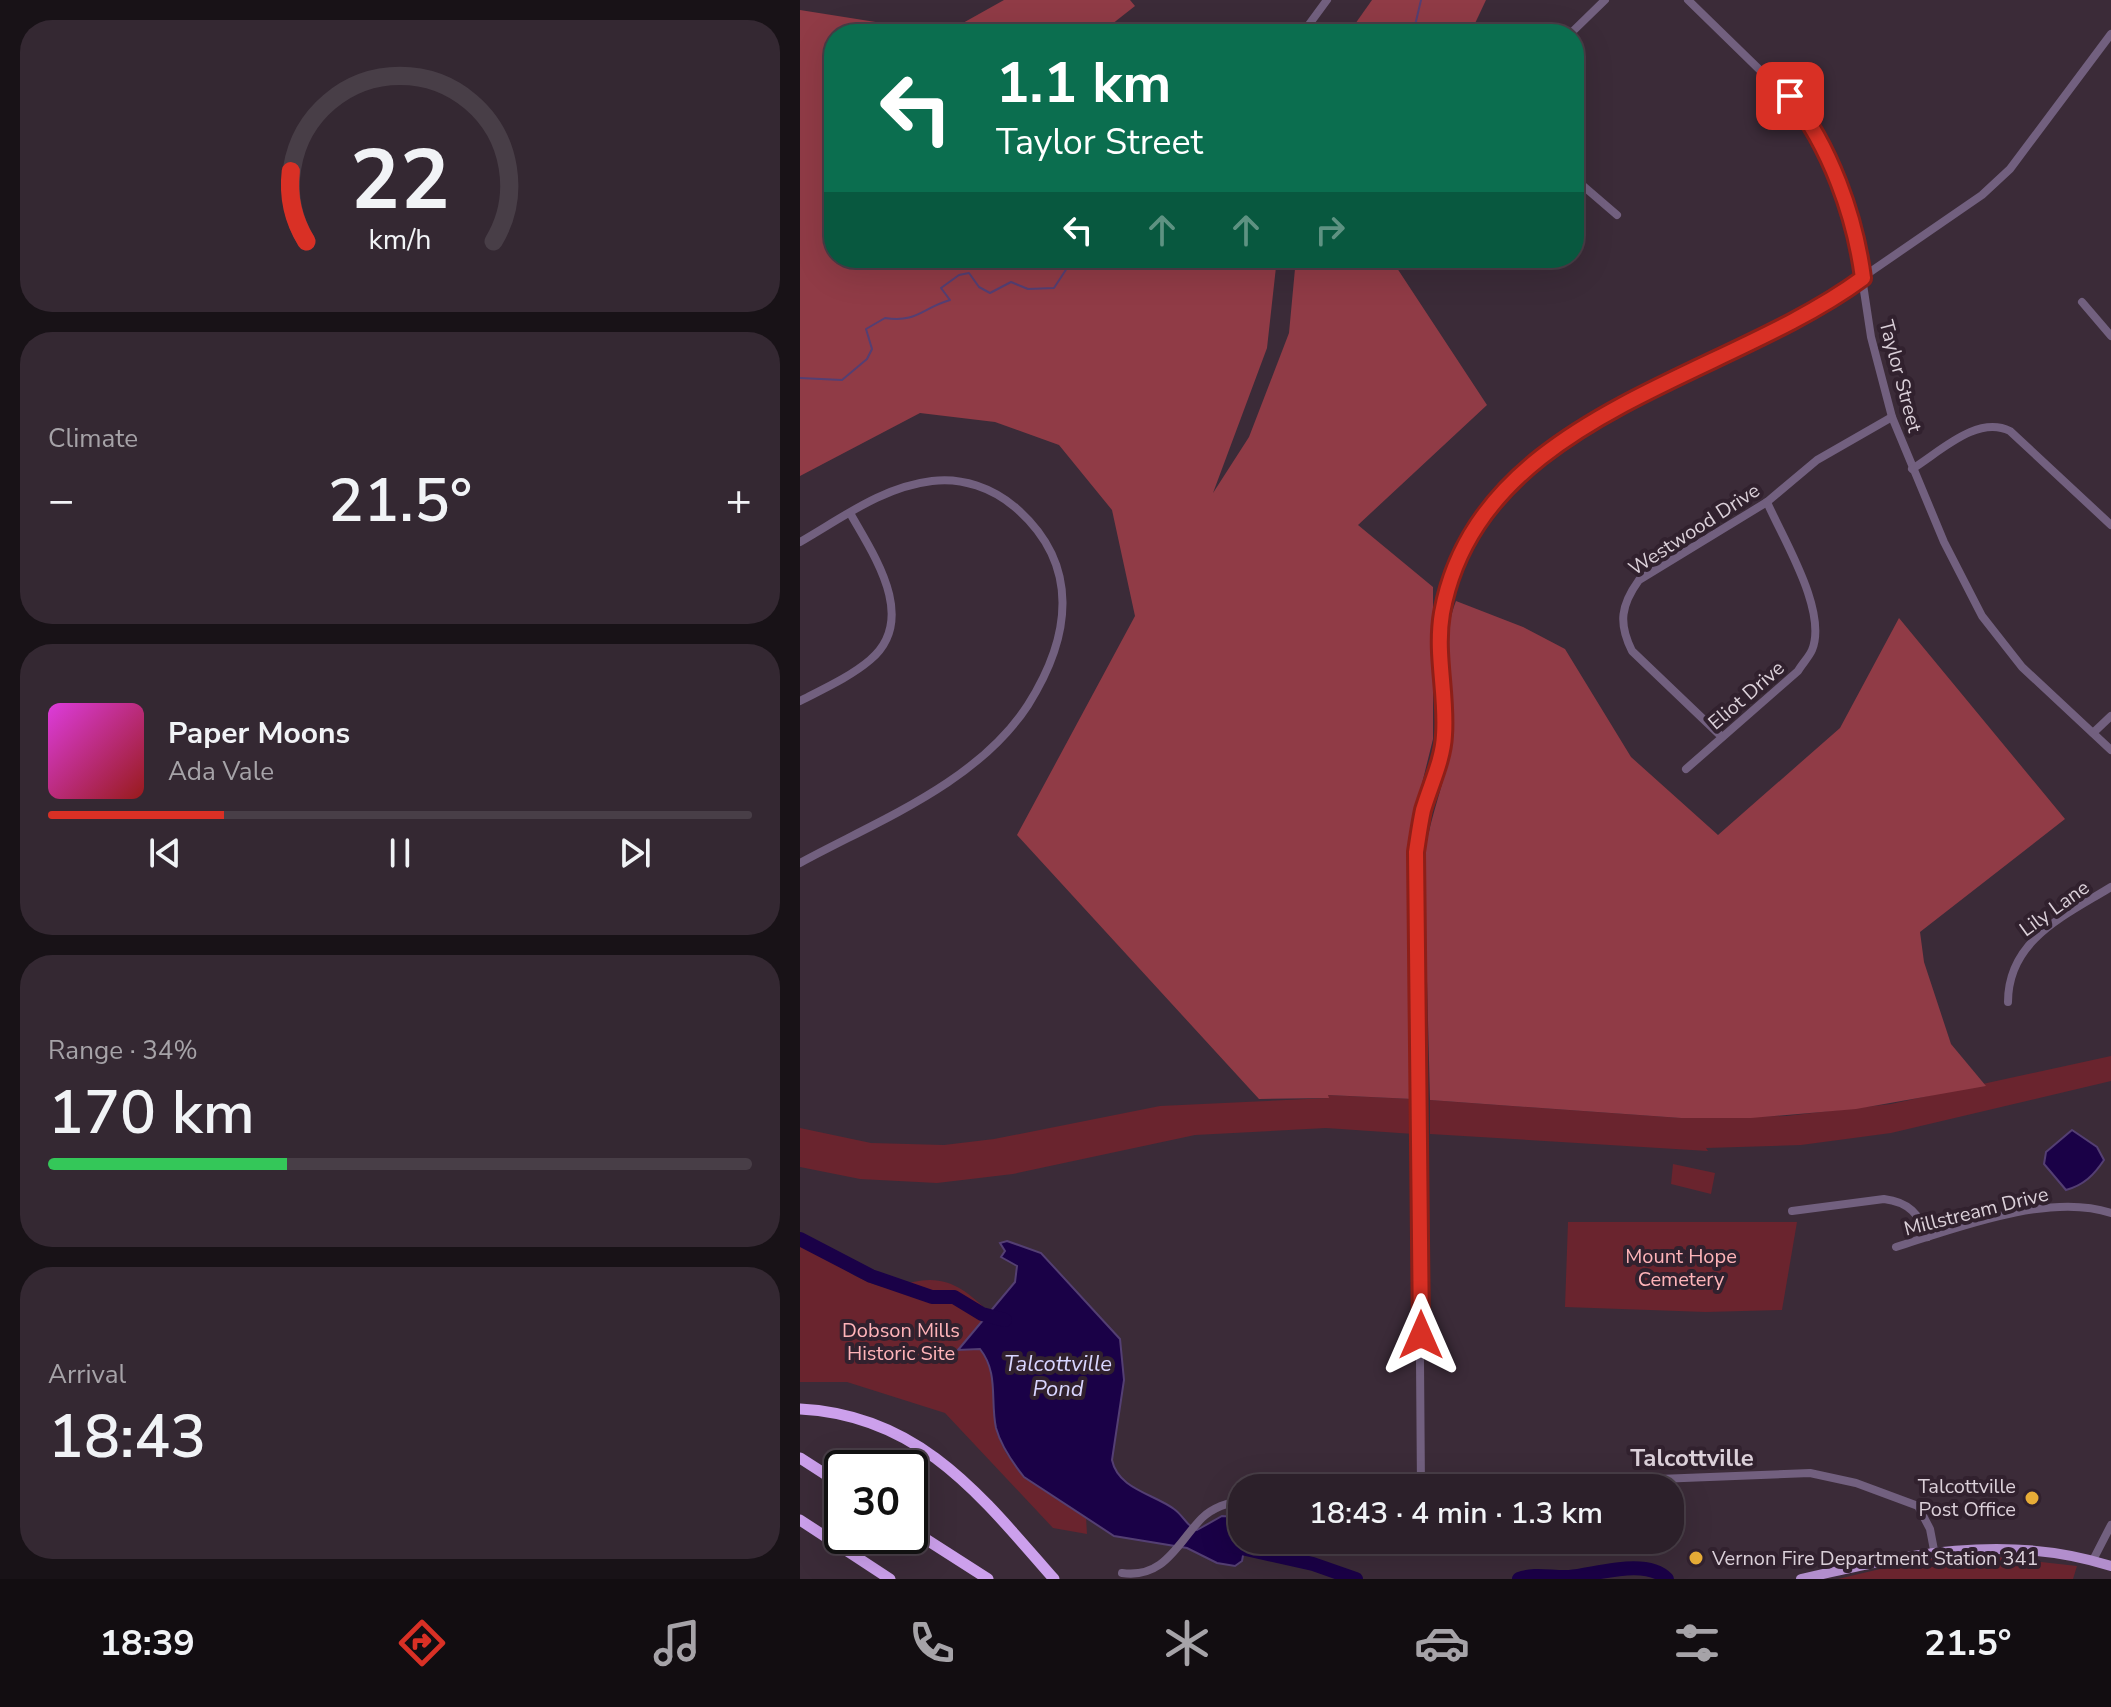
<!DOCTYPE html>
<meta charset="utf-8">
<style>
body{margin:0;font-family:"Nunito Sans",sans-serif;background:#342832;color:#f1f3f6;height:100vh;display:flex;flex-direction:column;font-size:30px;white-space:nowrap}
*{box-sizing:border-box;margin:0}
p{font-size:26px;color:#a6a3a8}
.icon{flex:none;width:44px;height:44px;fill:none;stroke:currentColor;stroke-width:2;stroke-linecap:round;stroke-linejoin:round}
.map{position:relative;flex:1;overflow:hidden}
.side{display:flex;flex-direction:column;gap:20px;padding:20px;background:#181217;width:800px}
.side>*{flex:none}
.top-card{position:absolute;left:24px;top:24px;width:760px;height:244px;border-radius:32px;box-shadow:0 8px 32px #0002,0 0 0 2px #483e47;background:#0b6e4f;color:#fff;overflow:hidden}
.speed{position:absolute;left:24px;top:1450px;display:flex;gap:16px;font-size:40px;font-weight:700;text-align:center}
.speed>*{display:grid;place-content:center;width:104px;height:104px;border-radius:50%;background:#2c202a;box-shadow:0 8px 32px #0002,0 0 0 2px #483e47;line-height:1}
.speed .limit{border:4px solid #111;border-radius:12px;background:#fff;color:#111}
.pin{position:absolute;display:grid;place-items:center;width:68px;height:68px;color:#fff;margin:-34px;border-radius:16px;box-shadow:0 4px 12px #0006}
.me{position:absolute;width:88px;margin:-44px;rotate:0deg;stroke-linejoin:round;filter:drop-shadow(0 0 6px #0008)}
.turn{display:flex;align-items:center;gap:28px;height:168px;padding:0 40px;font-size:36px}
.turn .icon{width:104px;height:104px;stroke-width:2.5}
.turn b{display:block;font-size:56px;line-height:68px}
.lanes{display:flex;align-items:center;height:76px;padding:0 40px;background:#0003;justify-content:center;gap:40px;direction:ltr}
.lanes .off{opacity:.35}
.big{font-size:60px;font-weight:600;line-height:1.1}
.side .card{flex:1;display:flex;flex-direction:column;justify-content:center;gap:12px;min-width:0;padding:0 28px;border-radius:32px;background:#342832}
.side .dial{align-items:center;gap:0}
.dial svg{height:208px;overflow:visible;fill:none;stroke:#483e47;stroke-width:7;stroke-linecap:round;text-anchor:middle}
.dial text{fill:#f1f3f6;stroke:none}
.song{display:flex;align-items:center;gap:24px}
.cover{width:96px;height:96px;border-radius:12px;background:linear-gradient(135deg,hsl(300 70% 55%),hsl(0 70% 35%))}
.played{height:8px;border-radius:4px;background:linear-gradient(90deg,#d93025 25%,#483e47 25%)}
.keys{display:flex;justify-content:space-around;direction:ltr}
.heat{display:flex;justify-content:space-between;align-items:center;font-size:44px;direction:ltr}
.charge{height:12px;border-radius:6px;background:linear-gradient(90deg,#34c759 34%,#483e47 0)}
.trip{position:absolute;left:428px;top:1474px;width:456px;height:80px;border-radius:32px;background:#2c202a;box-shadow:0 8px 32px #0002,0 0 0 2px #483e47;font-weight:600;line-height:80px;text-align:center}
.menu{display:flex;height:128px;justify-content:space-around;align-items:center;background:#120d11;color:#a6a3a8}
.menu .icon{width:56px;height:56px}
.menu .selected{color:#d93025}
.menu b{font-size:36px;color:#f1f3f6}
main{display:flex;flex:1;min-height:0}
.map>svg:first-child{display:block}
.green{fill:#6a242e}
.forest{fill:#903b46}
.water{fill:#1a0147;stroke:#543f73;stroke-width:2}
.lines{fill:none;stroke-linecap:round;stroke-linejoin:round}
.stream{stroke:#543f73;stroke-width:2}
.river{stroke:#1a0147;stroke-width:14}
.minor{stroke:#72607f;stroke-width:8}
.major{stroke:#b28ecd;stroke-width:10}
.highway{stroke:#cca0ec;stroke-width:11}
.route-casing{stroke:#8d1f18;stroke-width:20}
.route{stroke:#d93025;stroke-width:14}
.poi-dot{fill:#e7ac37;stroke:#31212e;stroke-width:3}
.labels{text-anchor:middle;stroke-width:8;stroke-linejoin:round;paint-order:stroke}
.street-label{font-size:20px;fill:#dbd0d9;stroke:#31212e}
.park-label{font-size:20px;fill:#ffb4b9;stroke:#31212e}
.poi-label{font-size:20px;fill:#dbd0d9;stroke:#31212e;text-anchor:end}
.water-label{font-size:22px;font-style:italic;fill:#d8d5ff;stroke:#31212e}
.quarter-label{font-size:24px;font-weight:bold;fill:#dbd0d9;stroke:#31212e}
</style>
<main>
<section class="side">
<div class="card dial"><svg viewBox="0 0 100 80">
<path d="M14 69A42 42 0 1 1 86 69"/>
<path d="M14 69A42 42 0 0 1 8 42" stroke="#d93025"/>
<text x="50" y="56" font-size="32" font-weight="700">22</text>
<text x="50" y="72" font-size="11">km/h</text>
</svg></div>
<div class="card"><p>Climate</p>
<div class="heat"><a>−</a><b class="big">21.5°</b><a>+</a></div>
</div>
<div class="card">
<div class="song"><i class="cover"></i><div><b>Paper Moons</b><p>Ada Vale</p></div></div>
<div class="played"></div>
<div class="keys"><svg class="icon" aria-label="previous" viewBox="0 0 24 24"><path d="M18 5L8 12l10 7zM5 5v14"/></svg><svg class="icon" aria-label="pause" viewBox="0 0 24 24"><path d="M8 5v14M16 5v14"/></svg><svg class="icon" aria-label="next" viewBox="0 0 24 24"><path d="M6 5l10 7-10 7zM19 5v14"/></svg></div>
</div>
<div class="card"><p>Range · 34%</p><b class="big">170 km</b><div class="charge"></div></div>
<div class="card"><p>Arrival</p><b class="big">18:43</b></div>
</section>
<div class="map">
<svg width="1311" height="1579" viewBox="0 0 1311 1579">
<rect width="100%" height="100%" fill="#3b2b38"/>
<g class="green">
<polygon points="1311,1056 1311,1081 1091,1133 1001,1145 906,1148 908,1151 630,1134 630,1100 881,1118 986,1116 1091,1104"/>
<polygon points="526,1095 613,1099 614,1134 526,1128 395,1135 213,1174 137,1183 60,1179 0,1167 0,1128 71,1143 144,1145 194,1139 360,1106 528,1098"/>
<polygon points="873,1164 915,1173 911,1194 871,1184"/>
<polygon points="768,1222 997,1222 982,1310 906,1312 765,1307"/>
<path d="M 0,1244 C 29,1256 51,1279 83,1287 C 91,1289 104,1284 113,1282 C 147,1274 166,1290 189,1312 L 159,1350 L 180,1349 C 197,1370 192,1396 195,1421 C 201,1471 249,1493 286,1517 L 287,1534 L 253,1528 L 145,1413 L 47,1382 L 0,1382 Z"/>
<polygon points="1188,1556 1277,1566 1273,1579 1038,1579 1122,1559"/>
</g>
<g class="forest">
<polygon points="204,0 330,0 335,6 307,28 312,34 34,34 34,258 477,258 467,348 413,493 449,437 489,333 496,258 595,258 593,262 687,405 558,525 633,587 633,739 610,832 613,1099 528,1095 529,1098 459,1099 217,835 335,616 312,510 259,445 195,422 120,413 0,476 0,10 145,33"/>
<polygon points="572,0 686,0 670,34 548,34"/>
<path d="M 656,601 L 723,627 L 765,649 L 831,757 L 918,835 L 1040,728 L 1099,618 L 1265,819 L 1120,932 L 1124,962 L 1151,1044 L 1186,1086 L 1056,1109 L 951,1118 L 881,1118 L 630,1100 L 624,862 C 628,818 647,780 651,742 C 656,694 638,646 656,601 Z"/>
</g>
<g class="water">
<path d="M 1272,1130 L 1297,1147 L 1304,1160 C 1294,1175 1284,1185 1266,1190 L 1244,1164 L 1246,1152 Z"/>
<path d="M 207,1241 L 241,1253 L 320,1339 L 324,1380 L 312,1460 C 318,1489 354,1494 374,1509 C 384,1516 386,1526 397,1530 L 422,1516 L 435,1517 L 442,1540 L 446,1540 L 442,1561 L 435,1566 L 417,1563 L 387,1548 L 314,1536 L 224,1477 C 212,1462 201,1446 196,1428 C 190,1400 199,1373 180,1349 L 158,1350 L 215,1282 L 217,1266 L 201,1257 L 205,1251 L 200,1243 Z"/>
</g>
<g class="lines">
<g class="stream">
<polyline points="613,34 621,0"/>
<path d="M 0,378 L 42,380 L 67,359 L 72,349 L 66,329 L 85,318 C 117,323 122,308 150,300 L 141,288 L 159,275 L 169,273 L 179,287 L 190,293 L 211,282 L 228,289 L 254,288 L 269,265 L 289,258"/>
</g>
<g class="river">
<polyline points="0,1239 71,1276 132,1297 154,1297 182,1314 205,1320"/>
<polyline points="428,1545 513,1564 556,1579"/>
<path d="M 719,1579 C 734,1573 753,1578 769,1577 C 795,1575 846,1557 867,1579"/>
</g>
<g class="minor">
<polyline points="888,0 1002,111 1039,187 1054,225 1071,337 1092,417 1144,542 1182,616 1222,667 1311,750"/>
<polyline points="388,27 391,34"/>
<polyline points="502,34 527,0"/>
<polyline points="770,34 805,0"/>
<polyline points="774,178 817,215"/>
<polyline points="1282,302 1311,336"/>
<path d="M 1112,469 C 1141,451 1177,415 1210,431 L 1311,525"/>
<path d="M 0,542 C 42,518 82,487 132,481 C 162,477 193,488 216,508 C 281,565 271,637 228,705 C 177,783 79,820 0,863"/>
<path d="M 0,701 C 23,689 50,677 70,660 C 119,619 73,554 50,513"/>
<polyline points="1293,733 1311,716"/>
<path d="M 922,737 L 832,651 C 818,623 821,605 839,580 L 967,502 L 1017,460 L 1092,417"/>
<path d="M 886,769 L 998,671 C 1002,664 1009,657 1012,650 C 1028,611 983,539 967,502"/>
<path d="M 1208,1002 C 1208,940 1264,916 1311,887"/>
<path d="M 992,1211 L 1084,1199 C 1109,1202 1119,1214 1128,1237"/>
<path d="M 1096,1247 C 1156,1228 1250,1192 1311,1213"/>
<polyline points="621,1488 616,852 622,813 644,738 640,662 642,612 657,564 684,511 714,480 750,452 881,373 996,323 1182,195 1210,169 1311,34"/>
<polyline points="626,1488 1010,1473 1056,1483 1118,1506 1130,1529 1134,1550"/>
<polyline points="1293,1560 1311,1525"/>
<path d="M 322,1573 C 365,1579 378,1542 402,1518 C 412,1508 429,1502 442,1500"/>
</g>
<path class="major" d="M 1001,1579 C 1105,1555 1205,1532 1311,1566"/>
<g class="highway">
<path d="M 0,1409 C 120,1415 181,1496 254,1579"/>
<polyline points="0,1458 42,1485"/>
<polyline points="0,1520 90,1579"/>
<polyline points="110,1529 188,1579"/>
</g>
</g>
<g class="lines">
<g class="route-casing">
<path id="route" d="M 621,1335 L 616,852 C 618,839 620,824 623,810 C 630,786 643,760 644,735 C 647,694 635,654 642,613 C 678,415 925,380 1063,278 C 1055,216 1030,146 990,96"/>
</g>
<use href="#route" class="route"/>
</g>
<g class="poi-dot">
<circle cx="1232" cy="1498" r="8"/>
<circle cx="896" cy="1558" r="8"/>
</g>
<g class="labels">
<g class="street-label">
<text transform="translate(1101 376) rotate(75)" y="7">Taylor Street</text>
<text transform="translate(894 529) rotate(-33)" y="7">Westwood Drive</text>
<text transform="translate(946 695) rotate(-41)" y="7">Eliot Drive</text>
<text transform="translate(1254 908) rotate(-36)" y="7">Lily Lane</text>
<text transform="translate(1176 1211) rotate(-14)" y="7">Millstream Drive</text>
</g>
<g class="park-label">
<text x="881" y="1263">Mount Hope<tspan x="881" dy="23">Cemetery</tspan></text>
<text x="101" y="1337">Dobson Mills<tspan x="101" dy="23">Historic Site</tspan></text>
</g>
<g class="poi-label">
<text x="1216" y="1493">Talcottville<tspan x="1216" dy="23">Post Office</tspan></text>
<text x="912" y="1565" text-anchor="start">Vernon Fire Department Station 341</text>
</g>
<g class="water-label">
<text x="258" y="1371">Talcottville<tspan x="258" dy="25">Pond</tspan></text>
</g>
<g class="quarter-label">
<text x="892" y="1466">Talcottville</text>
</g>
</g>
</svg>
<div class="speed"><div class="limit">30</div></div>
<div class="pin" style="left:990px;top:96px;background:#d93025"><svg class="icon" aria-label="arrive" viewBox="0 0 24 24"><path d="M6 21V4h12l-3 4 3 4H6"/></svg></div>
<svg class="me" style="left:621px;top:1335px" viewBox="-20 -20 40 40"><path d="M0-17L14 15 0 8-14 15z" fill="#d93025" stroke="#fff" stroke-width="4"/></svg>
<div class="trip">18:43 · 4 min · 1.3 km</div>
<div class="top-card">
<div class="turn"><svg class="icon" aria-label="left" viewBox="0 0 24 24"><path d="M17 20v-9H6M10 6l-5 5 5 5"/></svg><div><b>1.1 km</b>Taylor Street</div></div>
<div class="lanes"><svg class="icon" aria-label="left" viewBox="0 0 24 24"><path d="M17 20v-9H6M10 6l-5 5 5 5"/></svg><svg class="icon off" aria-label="ahead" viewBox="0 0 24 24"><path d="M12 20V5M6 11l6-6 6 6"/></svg><svg class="icon off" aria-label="ahead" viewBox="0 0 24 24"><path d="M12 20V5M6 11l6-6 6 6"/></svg><svg class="icon off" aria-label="right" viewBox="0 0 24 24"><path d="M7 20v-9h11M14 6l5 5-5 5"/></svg></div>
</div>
</div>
</main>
<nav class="menu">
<b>18:39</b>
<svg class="icon selected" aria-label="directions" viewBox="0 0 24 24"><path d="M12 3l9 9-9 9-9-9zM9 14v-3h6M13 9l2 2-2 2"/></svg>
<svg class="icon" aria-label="music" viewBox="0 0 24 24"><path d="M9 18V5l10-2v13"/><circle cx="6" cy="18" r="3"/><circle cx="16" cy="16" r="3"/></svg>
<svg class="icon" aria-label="phone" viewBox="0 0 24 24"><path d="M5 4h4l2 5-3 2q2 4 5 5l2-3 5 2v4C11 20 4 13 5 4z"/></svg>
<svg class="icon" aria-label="climate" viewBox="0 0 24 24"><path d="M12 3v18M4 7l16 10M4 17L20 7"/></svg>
<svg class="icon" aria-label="car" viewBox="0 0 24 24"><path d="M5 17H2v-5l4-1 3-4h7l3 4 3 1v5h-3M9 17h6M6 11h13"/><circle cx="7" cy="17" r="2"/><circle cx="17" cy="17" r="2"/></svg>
<svg class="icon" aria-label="filters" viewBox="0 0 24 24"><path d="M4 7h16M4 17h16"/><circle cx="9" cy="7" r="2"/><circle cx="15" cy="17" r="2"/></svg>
<b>21.5°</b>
</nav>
